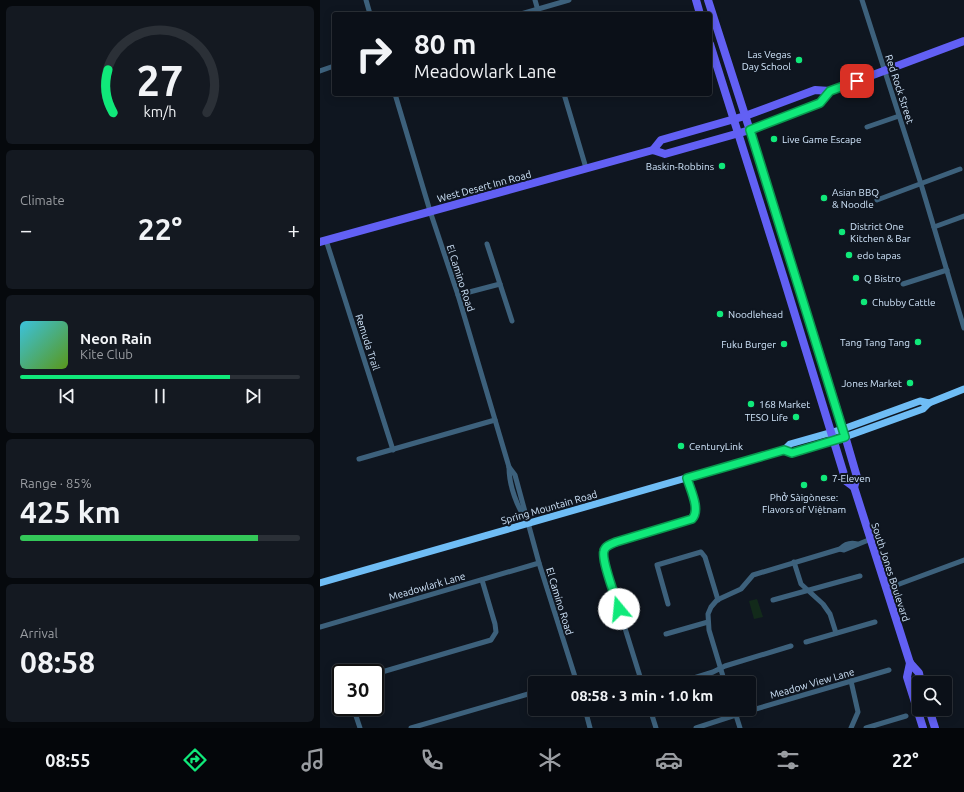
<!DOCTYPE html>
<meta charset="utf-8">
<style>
body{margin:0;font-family:Ubuntu,sans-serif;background:#141921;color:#f1f3f6;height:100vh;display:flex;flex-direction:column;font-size:15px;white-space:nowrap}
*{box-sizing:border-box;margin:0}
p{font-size:13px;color:#9a9da2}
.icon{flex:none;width:22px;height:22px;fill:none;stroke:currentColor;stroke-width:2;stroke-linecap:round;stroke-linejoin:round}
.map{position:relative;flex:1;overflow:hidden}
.drawer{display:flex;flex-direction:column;gap:6px;padding:6px;background:#06090d;width:320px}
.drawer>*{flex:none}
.banner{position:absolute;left:12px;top:12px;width:380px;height:84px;border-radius:4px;box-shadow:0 2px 10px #0003,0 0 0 1px #2b3037;background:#0b1018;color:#f1f3f6;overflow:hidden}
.buttons{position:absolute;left:592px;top:676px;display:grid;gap:8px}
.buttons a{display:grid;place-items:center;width:40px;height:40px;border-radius:4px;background:#0b1018;box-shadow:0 2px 10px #0003,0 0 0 1px #2b3037;font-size:20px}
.speed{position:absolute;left:12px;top:664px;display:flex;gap:8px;font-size:20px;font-weight:700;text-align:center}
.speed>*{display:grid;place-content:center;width:52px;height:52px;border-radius:50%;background:#0b1018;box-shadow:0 2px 10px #0003,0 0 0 1px #2b3037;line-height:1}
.speed .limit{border:2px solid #111;border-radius:6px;background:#fff;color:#111}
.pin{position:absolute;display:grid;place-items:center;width:34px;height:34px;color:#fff;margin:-17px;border-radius:8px;box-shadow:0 2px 6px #0006}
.me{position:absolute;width:44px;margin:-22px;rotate:343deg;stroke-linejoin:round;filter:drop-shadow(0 0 3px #0008)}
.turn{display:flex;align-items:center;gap:14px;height:84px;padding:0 16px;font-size:18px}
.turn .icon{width:52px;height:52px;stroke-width:2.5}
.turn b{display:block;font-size:28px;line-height:34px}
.big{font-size:30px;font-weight:600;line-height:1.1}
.drawer .card{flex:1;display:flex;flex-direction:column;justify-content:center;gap:6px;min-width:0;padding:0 14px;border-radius:6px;background:#141921}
.drawer .dial{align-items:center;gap:0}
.dial svg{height:104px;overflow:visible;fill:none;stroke:#2b3037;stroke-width:7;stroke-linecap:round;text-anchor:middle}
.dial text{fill:#f1f3f6;stroke:none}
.song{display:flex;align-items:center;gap:12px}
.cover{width:48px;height:48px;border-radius:6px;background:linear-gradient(135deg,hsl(190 70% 55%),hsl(90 70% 35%))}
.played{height:4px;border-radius:2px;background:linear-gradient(90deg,#10e97a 75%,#2b3037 75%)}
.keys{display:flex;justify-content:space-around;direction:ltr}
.heat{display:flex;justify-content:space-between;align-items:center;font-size:22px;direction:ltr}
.charge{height:6px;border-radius:3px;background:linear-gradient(90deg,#34c759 85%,#2b3037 0)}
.trip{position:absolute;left:208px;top:676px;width:228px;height:40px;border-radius:4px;background:#0b1018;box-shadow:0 2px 10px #0003,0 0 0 1px #2b3037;font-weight:600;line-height:40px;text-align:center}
.menu{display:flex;height:64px;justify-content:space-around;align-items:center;background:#04060a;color:#9a9da2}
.menu .icon{width:28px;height:28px}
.menu .active{color:#10e97a}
.menu b{font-size:18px;color:#f1f3f6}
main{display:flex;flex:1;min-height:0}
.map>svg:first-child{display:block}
.green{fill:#122a1a}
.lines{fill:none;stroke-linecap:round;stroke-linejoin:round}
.minor{stroke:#3d617c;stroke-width:5}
.secondary{stroke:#6fbdf5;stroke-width:7}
.primary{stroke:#6260f4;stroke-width:8}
.route-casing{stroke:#0a974f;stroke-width:10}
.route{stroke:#10e97a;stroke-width:7}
.poi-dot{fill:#10e97a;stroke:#0f1620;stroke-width:1.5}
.labels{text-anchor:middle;stroke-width:4;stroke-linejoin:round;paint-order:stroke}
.poi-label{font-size:10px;fill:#d1e6fc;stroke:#0f1620;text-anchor:start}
.street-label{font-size:10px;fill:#d1e6fc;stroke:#0f1620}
</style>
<main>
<section class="drawer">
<div class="card dial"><svg viewBox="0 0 100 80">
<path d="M14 69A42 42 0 1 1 86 69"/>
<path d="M14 69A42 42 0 0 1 10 36" stroke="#10e97a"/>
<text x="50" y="56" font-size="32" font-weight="700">27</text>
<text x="50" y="72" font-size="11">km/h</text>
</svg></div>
<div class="card"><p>Climate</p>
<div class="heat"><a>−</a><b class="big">22°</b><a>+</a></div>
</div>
<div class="card">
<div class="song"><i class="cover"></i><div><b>Neon Rain</b><p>Kite Club</p></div></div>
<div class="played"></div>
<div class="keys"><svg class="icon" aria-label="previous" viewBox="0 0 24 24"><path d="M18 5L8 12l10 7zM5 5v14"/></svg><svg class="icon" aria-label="pause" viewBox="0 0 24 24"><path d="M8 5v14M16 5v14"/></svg><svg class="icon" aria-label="next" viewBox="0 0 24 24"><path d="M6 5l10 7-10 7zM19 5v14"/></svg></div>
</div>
<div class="card"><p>Range · 85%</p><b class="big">425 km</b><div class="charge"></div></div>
<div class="card"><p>Arrival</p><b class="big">08:58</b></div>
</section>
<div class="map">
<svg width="644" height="728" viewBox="0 0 644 728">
<rect width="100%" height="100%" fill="#0f1620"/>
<polygon class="green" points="437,599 443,617 434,619 429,601"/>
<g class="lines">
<g class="minor">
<polyline points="46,0 50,14"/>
<polyline points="215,0 219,14"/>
<polyline points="542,0 601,184 644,328"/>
<polyline points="201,14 249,0"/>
<polyline points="0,71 14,66"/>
<path d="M 75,94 L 110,211 L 138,295 L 189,467 C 189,486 197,507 208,523"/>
<polyline points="244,94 266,168"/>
<polyline points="547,127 579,116"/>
<polyline points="557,200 640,169"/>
<polyline points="614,227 644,216"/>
<polyline points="6,240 73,450"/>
<polyline points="167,244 192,321"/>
<polyline points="583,284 627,270"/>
<polyline points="138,295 180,284"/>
<polyline points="39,459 175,420"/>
<polyline points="189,467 195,475 219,563 257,683"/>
<polyline points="520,549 524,550 551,539"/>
<polyline points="474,562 481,584 503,604 510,614 516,633"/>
<polyline points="566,589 644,560"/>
<polyline points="453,600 540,576"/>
<polyline points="348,604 337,565 381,552 385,557 398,600"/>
<polyline points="0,627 219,563"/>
<polyline points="346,634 388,622"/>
<polyline points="486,642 555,622"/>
<polyline points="55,674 171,640 176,632 175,624 162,580"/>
<polyline points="361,682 393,672 405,666 471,646"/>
<polyline points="245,683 256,680"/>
<path d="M 322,683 L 285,564 C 282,550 283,548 296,542 L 372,519 C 381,509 370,489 367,478"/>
<path d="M 405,683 L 389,630 L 388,614 L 391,607 L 397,600 L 421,589 L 433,575 L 520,549 C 525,544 530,542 537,544"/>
<polyline points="33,707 40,728"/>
<polyline points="265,709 270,728"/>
<polyline points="330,709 336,728"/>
<polyline points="414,709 420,728"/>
<polyline points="91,728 215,692"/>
<polyline points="376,728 422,713 569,670"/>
<polyline points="531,728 538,712 531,681"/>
<polyline points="546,728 586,716"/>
</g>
<g class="secondary">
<polyline points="464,450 472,453 525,437 603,409 609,403 644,389"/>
<polyline points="0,583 464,450 470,444 523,429 600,401 609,403"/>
</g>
<g class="primary">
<polyline points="376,0 380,14"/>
<polyline points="388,0 432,137 523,429 537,477 534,487 590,663 599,673 601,683"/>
<polyline points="390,44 464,279 526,481 534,487"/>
<polyline points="333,150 341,140 425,116 495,90 510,91 644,41"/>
<polyline points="0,242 333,150 345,154 430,130 500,103 510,91"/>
<polyline points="590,663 587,677 603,728"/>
<polyline points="609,709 615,728"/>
</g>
</g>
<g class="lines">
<g class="route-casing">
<path id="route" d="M 299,609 C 296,598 281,560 284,551 C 285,546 291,544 296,542 L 372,519 C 381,510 370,489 367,478 L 464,450 L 472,453 L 525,437 L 430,130 L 500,103 L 510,91 L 537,81"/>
</g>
<use href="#route" class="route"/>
</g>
<g class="poi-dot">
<circle cx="479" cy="60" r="4"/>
<circle cx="454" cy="139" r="4"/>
<circle cx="402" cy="166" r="4"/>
<circle cx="504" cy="198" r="4"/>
<circle cx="522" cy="232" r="4"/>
<circle cx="529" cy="255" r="4"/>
<circle cx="536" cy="278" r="4"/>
<circle cx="544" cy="302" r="4"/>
<circle cx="400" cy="314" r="4"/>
<circle cx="598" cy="342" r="4"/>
<circle cx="464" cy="344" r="4"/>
<circle cx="590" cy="383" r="4"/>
<circle cx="431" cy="404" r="4"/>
<circle cx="476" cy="417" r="4"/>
<circle cx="361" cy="446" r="4"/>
<circle cx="504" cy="478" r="4"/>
<circle cx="484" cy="485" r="4"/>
</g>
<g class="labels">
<g class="poi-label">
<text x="471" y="58" text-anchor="end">Las Vegas<tspan x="471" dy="12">Day School</tspan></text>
<text x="462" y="143">Live Game Escape</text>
<text x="394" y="170" text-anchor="end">Baskin-Robbins</text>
<text x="512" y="196">Asian BBQ<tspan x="512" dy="12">&amp; Noodle</tspan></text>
<text x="530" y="230">District One<tspan x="530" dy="12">Kitchen &amp; Bar</tspan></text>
<text x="537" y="259">edo tapas</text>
<text x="544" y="282">Q Bistro</text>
<text x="552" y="306">Chubby Cattle</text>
<text x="408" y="318">Noodlehead</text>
<text x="590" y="346" text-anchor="end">Tang Tang Tang</text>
<text x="456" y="348" text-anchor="end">Fuku Burger</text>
<text x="582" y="387" text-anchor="end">Jones Market</text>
<text x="439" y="408">168 Market</text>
<text x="468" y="421" text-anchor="end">TESO Life</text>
<text x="369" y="450">CenturyLink</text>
<text x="512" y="482">7-Eleven</text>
<text x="484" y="501" text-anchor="middle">Phở Sàigònese:<tspan x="484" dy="12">Flavors of Việtnam</tspan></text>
</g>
<g class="street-label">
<text transform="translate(580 89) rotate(72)" y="4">Red Rock Street</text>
<text transform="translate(164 186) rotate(-15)" y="4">West Desert Inn Road</text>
<text transform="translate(141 278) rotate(72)" y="4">El Camino Road</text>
<text transform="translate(48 342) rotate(72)" y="4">Remuda Trail</text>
<text transform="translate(229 507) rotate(-16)" y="4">Spring Mountain Road</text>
<text transform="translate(571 572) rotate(72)" y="4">South Jones Boulevard</text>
<text transform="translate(107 586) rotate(-16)" y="4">Meadowlark Lane</text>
<text transform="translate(240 601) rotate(73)" y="4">El Camino Road</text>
<text transform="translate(492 683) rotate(-16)" y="4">Meadow View Lane</text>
</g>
</g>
</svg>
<div class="buttons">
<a><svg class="icon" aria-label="search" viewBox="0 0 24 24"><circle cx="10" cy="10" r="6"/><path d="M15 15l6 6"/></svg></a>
</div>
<div class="speed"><div class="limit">30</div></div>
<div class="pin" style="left:537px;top:81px;background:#d93025"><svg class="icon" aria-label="arrive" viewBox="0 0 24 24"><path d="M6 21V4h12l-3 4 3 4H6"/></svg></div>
<svg class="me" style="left:299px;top:609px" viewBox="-20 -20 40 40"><circle r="19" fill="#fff"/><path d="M0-13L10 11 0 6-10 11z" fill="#10e97a"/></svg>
<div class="trip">08:58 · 3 min · 1.0 km</div>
<div class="banner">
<div class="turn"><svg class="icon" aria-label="right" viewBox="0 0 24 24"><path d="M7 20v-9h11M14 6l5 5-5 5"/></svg><div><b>80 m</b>Meadowlark Lane</div></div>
</div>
</div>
</main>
<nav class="menu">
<b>08:55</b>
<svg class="icon active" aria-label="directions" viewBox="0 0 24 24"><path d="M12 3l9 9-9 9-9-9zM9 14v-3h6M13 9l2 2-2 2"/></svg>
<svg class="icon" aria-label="music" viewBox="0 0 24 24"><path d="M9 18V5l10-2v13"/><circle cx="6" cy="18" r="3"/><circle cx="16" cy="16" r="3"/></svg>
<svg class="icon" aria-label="phone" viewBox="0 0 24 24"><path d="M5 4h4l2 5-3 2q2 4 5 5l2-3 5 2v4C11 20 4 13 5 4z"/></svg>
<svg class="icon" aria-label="climate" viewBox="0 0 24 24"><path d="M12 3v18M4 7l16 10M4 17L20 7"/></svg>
<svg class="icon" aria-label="car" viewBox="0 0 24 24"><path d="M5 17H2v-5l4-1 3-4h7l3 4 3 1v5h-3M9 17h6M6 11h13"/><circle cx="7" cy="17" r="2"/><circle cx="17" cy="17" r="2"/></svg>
<svg class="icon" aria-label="filters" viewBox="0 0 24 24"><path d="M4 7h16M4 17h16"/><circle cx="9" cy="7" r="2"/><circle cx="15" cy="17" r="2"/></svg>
<b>22°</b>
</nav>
